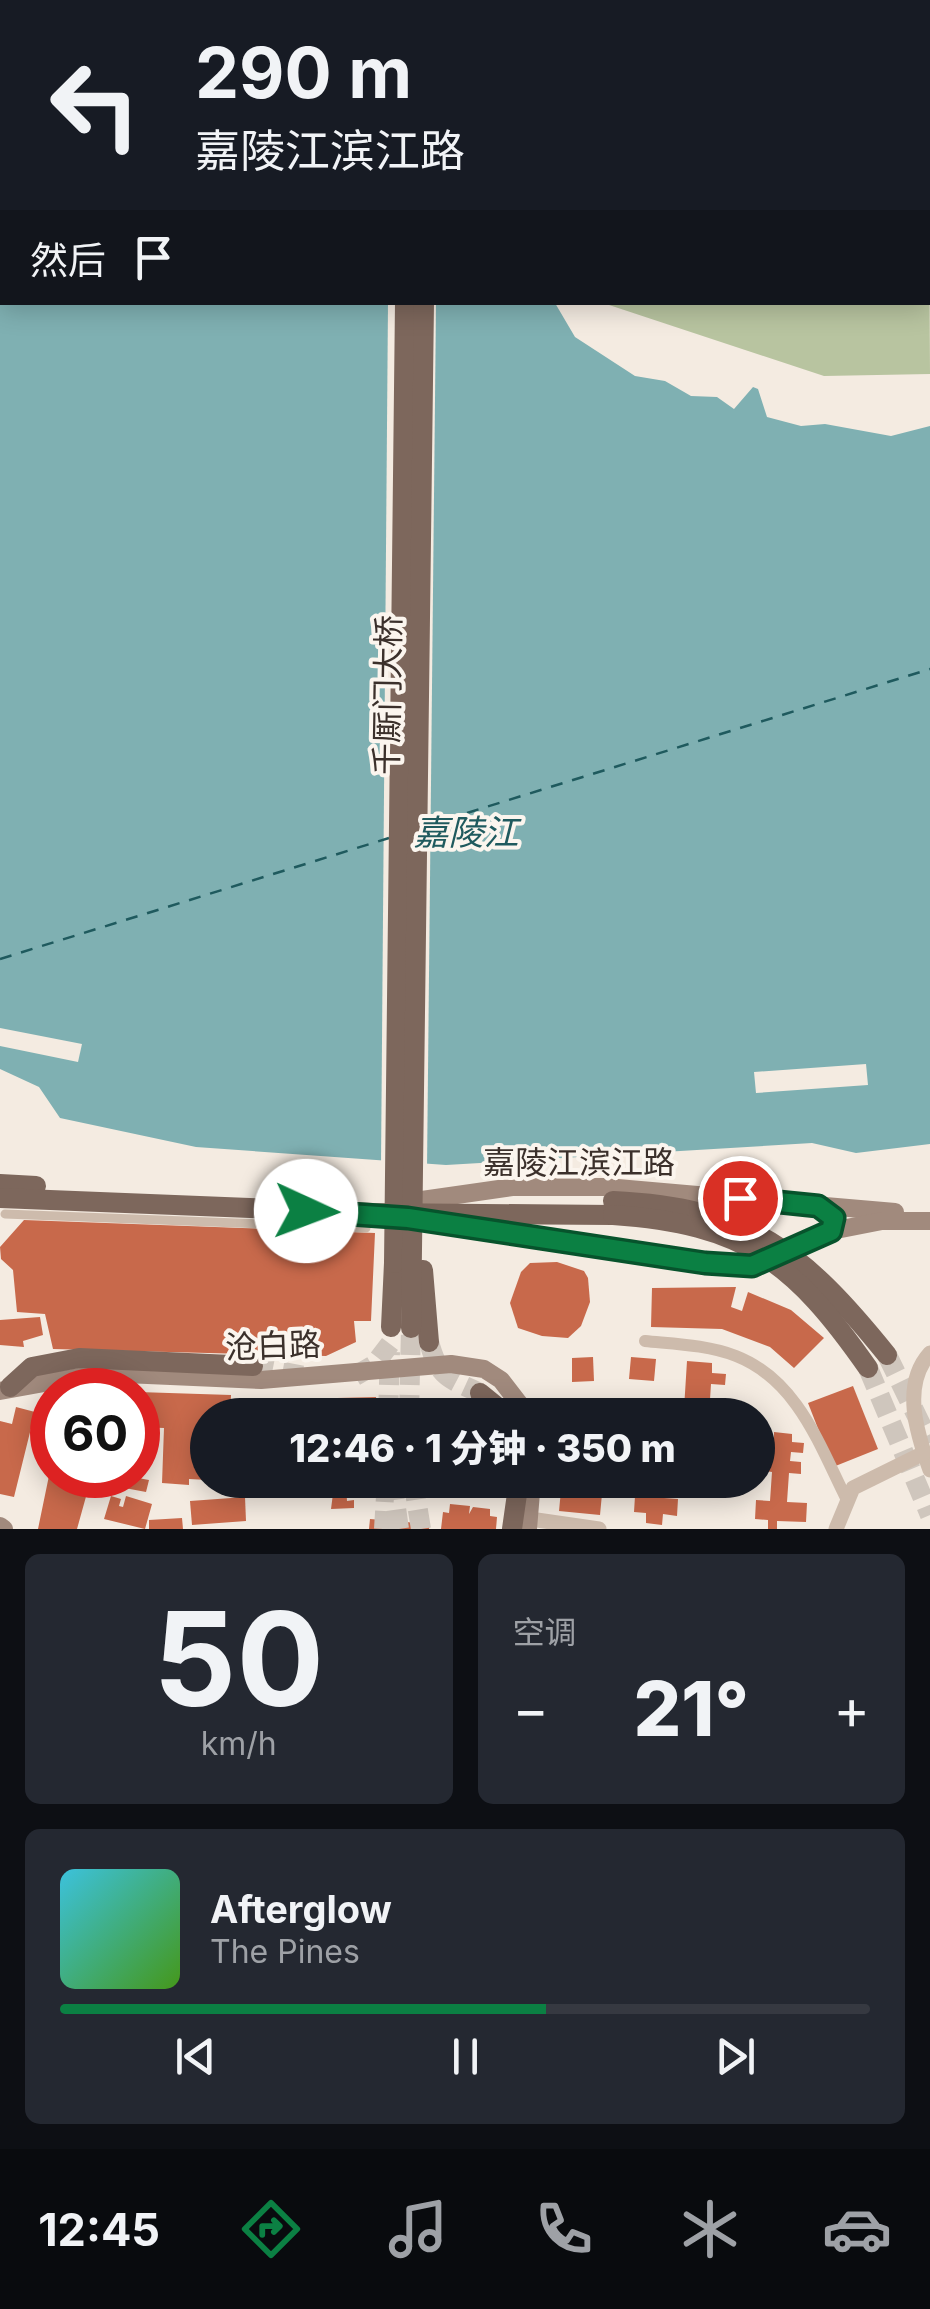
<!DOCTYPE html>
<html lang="zh">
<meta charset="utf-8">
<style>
body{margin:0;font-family:Inter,"Noto Sans SC",sans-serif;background:#242831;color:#f1f3f6;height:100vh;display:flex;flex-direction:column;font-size:38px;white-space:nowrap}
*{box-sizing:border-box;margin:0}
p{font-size:32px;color:#9ea1a6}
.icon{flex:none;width:55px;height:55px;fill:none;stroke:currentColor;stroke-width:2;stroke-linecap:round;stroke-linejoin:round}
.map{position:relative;height:1529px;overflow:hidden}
.details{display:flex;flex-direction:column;gap:25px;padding:25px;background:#0d0f14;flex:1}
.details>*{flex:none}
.banner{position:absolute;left:0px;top:0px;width:930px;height:305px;box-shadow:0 5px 25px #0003;background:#171b24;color:#f1f3f6;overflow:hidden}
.speed{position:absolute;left:30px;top:1368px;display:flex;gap:20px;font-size:50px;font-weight:700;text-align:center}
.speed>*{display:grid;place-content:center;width:130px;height:130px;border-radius:50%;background:#171b24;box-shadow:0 5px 25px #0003;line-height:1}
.speed .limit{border:15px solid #d22;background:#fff;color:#111}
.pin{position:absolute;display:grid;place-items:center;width:85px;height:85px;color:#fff;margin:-42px;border:5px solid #fff;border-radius:50%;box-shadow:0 2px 10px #0007}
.me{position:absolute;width:110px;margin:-55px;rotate:92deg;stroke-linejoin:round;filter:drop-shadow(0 0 8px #0008)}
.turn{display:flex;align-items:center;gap:35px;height:210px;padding:0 30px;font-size:45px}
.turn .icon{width:130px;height:130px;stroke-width:2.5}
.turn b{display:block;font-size:70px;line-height:85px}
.then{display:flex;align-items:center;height:95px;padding:0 30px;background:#0003;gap:20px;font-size:38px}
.big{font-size:75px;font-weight:800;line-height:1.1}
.details .tile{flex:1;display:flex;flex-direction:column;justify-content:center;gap:15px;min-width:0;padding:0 35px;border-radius:15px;background:#242831}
.details .dial{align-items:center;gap:0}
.dial b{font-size:130px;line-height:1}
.song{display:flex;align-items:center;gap:30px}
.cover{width:120px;height:120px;border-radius:15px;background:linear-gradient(135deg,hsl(190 70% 55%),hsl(100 70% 35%))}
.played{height:10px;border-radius:5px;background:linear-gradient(90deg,#0b8043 60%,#363941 60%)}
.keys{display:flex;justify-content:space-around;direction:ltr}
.heat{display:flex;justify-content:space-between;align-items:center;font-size:55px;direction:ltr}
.details .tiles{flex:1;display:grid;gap:25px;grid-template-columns:1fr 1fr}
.tile:last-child{grid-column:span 2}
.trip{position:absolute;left:190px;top:1398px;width:585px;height:100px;border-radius:50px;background:#171b24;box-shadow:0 5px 25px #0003;font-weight:800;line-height:100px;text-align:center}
.dock{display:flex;height:160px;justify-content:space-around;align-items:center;background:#090b0e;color:#9ea1a6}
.dock .icon{width:70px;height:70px}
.dock .selected{color:#0b8043}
.dock b{font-size:45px;color:#f1f3f6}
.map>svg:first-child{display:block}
.green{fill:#b8c4a0}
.water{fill:#7fb0b2}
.pier{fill:#f4ebe1}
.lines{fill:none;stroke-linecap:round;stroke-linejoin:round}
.ferry{stroke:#1f5a5e;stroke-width:2.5;stroke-dasharray:12 10;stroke-linecap:butt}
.building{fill:#c8694b}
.secondary-tunnel{stroke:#cfc6bd;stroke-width:18;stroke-dasharray:18 9;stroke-linecap:butt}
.primary-tunnel{stroke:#cfc6bd;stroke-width:20;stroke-dasharray:20 10;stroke-linecap:butt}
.pedestrian{stroke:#cdbbac;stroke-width:9}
.minor{stroke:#cdbbac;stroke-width:12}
.tertiary{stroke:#cdbbac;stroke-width:15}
.secondary{stroke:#a18a7d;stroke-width:18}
.primary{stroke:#7d675c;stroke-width:20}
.rail-casing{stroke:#3b302b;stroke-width:8}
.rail{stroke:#fbf5ee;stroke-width:4;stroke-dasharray:11;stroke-linecap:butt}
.primary-bridge{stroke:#7d675c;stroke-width:20}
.route-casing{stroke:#07532c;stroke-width:25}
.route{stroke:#0b8043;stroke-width:18}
.labels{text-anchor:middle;stroke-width:8;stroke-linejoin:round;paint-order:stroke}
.street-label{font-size:32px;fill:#3b302b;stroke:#fbf5ee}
.water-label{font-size:35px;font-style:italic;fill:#1f5a5e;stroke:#fbf5ee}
</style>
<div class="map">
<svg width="930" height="1529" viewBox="0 0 930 1529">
<rect width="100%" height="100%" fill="#f4ebe1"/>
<polygon class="green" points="928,31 930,374 824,376 603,303 928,302"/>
<polygon class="water" points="0,128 2,302 555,303 575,337 635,376 665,381 691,396 717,397 734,409 753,387 758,389 767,417 801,426 825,424 891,436 930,426 930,1144 856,1153 812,1143 446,1165 196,1147 60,1118 39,1087 0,1069"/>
<g class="pier">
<polygon points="388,303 436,303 427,1168 381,1164"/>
<polygon points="0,1028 82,1044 78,1062 0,1046"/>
<polygon points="866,1064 868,1085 756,1093 754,1072"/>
</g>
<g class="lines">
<g class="ferry">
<polyline points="425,826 930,669"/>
<polyline points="0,959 389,838"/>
</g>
</g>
<g class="building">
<polygon points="24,1220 375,1233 371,1321 354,1321 356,1342 326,1356 53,1349 45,1314 17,1312 13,1270 1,1259 0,1247"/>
<polygon points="557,1262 584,1271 588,1278 590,1302 581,1326 568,1338 542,1336 518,1328 510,1303 521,1272 530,1263"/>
<polygon points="736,1287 731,1307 742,1311 748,1292 791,1310 824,1338 794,1368 770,1347 722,1329 651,1327 652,1288"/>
<polygon points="40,1317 43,1335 23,1341 24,1347 0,1345 0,1320"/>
<polygon points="593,1357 594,1381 572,1382 572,1358"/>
<polygon points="631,1357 656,1359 654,1381 629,1379"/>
<polygon points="687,1361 712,1363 712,1373 726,1374 725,1385 711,1384 709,1415 638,1415 638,1406 684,1409"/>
<polygon points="853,1386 878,1449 833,1467 808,1403"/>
<polygon points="138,1392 231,1395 230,1415 208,1415 208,1480 189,1479 189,1485 162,1483 164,1428 138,1427"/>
<polygon points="376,1397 377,1410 365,1411 366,1415 337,1411 337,1398"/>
<polygon points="16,1407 35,1412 14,1497 0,1494 0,1421 12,1424"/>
<polygon points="774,1432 792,1434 792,1442 804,1443 803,1453 791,1452 790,1461 801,1462 801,1474 789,1473 787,1502 807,1503 806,1522 777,1521 777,1529 768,1529 768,1520 755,1519 756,1500 770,1501 772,1472 758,1470 759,1459 773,1460 773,1451 758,1450 759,1439 774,1440"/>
<polygon points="51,1466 52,1475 92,1475 77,1529 38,1529"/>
<polygon points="116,1475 139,1475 138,1478 149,1480 146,1492 114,1486"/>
<rect x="281" y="1480" width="43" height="17"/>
<polygon points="327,1480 352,1480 353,1485 346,1485 347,1501 354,1500 354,1508 331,1509 334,1486 327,1486"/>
<polygon points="450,1480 496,1480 496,1484 487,1483 486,1493 449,1489"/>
<polygon points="562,1480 603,1483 600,1515 559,1511"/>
<polygon points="649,1480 665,1480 664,1498 678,1499 677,1516 663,1514 662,1525 646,1523 646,1513 634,1512 635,1496 647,1497"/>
<polygon points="111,1496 121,1499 119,1506 123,1507 126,1496 152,1504 145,1529 104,1519"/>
<polygon points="245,1497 246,1521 192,1525 190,1501"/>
<polygon points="450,1504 470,1506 469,1514 473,1507 490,1509 490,1516 497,1517 496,1529 441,1529 443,1512 449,1513"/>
<polygon points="182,1518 183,1529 149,1529 149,1520"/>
<polygon points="370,1519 430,1524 429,1529 369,1529"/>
</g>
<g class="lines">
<polyline class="secondary-tunnel" points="383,1529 386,1480"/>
<g class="primary-tunnel">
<path d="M 429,1342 C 439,1378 448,1378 480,1393"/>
<polyline points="887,1355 930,1443"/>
<polyline points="253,1366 309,1377"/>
<polyline points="868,1368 930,1515"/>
<polyline points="355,1376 374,1365 390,1344"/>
<polyline points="388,1415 390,1352"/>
<polyline points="409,1415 411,1328"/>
<polyline points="392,1480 399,1529"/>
<polyline points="413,1480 421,1529"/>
</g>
<polyline class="pedestrian" points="5,1214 366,1228"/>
<g class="minor">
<polyline points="877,0 878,2"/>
<polyline points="928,22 930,23"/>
<path d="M 645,1341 C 675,1344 708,1345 736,1356 C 797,1380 819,1444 846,1498"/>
</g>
<g class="tertiary">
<path d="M 930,1353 C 901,1385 917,1434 930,1470"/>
<polyline points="530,1519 599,1529"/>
<polyline points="836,1529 853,1488 924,1453"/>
</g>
<g class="secondary">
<polyline points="408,1202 512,1187 606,1187 895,1212"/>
<polyline points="428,1221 705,1263 753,1265 831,1231 882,1221 930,1221"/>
<polyline points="0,1391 83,1376 125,1374 261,1380 451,1364 484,1369 501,1380 528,1415"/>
<polyline points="0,1526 4,1529"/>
<polyline points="528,1529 532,1480"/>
</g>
<g class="primary">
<polyline points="387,0 387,2"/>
<polyline points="408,2 408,0"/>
<polyline points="426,2 426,0"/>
<polyline points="446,2 447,0"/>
<polyline points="0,1184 36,1186"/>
<polyline points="0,1198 373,1213 613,1215"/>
<polyline points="391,1327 394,1263"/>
<polyline points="10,1387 32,1367 79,1358 253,1366"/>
<polyline points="480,1393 507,1415"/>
<polyline points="512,1529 519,1480"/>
</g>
<g class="rail-casing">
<g id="rail">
<polyline points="410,2 411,0"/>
<polyline points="406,1321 416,302"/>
</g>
</g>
<use href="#rail" class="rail"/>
<g class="primary-bridge">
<path d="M 613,1201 C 749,1207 804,1252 887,1355"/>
<path d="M 613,1215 C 745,1224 794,1262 868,1368"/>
<polyline points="394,1263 405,302"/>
<polyline points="423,1270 429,1342"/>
<polyline points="411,1328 424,302"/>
</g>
</g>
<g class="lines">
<g class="route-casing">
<polyline id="route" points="306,1211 408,1218 705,1263 752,1266 831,1231 834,1218 818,1206 740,1198"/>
</g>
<use href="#route" class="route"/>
</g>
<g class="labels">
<g class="street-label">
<text transform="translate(388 695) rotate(-89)" y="11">千厮门大桥</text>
<text x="579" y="1174">嘉陵江滨江路</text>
<text transform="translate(273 1346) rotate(-2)" y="11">沧白路</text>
</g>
<g class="water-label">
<text x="466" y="845">嘉陵江</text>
</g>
</g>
</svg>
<div class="speed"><div class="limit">60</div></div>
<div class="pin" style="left:740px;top:1198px;background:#d93025"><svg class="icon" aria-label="arrive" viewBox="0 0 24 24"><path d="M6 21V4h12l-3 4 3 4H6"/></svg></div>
<svg class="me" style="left:306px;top:1211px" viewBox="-20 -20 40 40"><circle r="19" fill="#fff"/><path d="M0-13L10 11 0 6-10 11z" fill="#0b8043"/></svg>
<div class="trip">12:46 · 1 分钟 · 350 m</div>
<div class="banner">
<div class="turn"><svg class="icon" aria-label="left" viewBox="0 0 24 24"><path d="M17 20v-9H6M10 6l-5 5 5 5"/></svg><div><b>290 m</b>嘉陵江滨江路</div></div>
<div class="then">然后<svg class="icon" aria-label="arrive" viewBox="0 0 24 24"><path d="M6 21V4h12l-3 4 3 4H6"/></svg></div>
</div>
</div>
<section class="details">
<div class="tiles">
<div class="tile dial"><b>50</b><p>km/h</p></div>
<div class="tile"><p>空调</p>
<div class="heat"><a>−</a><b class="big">21°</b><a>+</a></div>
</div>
<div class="tile">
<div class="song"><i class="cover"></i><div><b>Afterglow</b><p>The Pines</p></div></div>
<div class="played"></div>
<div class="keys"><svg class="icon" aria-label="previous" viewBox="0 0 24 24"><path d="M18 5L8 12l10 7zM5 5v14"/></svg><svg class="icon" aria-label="pause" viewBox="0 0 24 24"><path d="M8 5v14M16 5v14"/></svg><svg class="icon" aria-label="next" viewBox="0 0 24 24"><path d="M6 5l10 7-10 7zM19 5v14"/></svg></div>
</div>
</div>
</section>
<nav class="dock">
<b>12:45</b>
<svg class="icon selected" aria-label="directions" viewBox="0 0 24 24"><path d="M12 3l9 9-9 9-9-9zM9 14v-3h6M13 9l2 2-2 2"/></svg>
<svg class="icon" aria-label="music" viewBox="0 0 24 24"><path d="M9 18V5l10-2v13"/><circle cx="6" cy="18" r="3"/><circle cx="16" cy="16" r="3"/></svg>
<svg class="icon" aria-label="phone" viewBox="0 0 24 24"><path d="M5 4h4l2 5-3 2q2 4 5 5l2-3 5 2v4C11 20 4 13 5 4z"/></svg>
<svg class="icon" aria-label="climate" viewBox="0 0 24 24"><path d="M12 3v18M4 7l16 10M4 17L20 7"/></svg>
<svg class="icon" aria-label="car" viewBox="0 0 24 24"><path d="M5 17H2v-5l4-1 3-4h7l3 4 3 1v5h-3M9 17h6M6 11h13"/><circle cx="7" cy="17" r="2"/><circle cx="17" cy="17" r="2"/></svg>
</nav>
